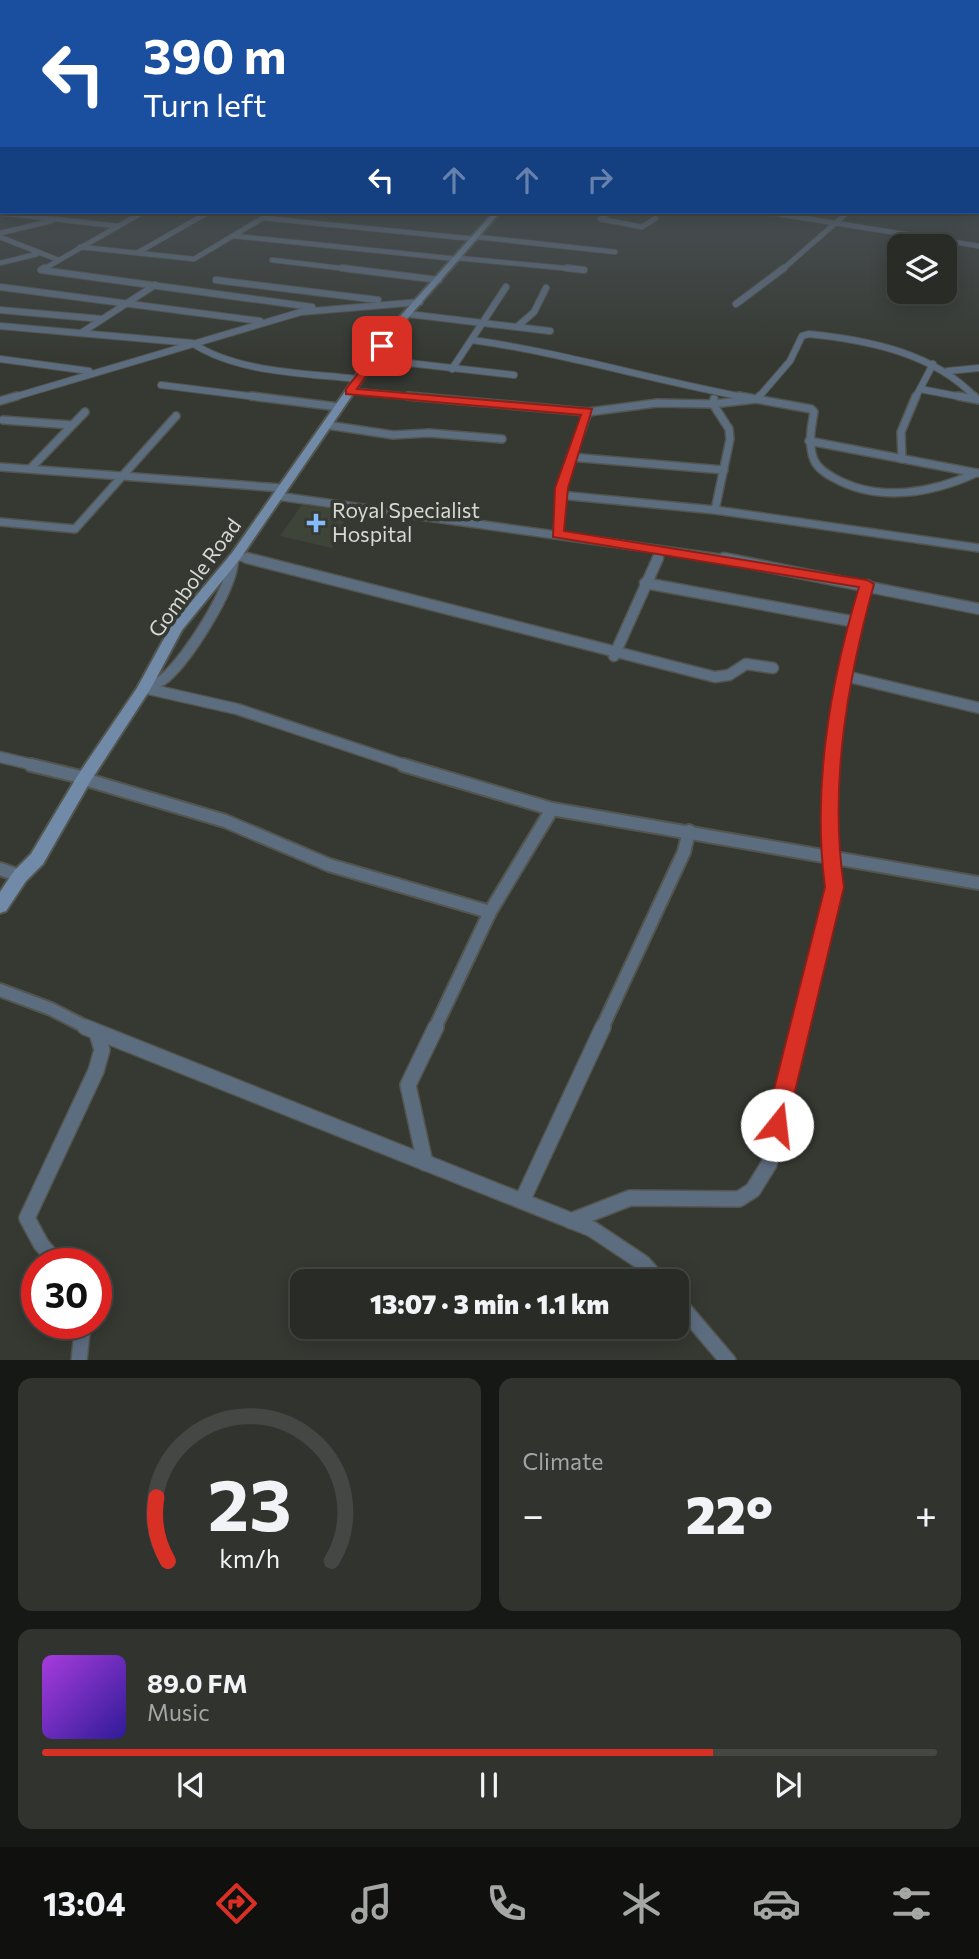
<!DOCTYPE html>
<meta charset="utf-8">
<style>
body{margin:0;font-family:Commissioner,sans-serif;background:#30332e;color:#f1f3f6;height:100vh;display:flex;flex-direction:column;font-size:26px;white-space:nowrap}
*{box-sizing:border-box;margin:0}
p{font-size:23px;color:#a5a7a7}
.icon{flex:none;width:38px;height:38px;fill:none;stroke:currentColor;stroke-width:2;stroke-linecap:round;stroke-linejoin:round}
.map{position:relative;height:1360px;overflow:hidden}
.details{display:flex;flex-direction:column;gap:18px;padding:18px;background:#161815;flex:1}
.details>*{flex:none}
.top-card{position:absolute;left:0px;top:0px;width:980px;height:214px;box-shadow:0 4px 18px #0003,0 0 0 2px #444743;background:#1a4fa0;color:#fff;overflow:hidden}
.fabs{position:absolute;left:887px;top:234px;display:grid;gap:14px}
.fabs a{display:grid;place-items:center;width:70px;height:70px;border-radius:14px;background:#282b26;box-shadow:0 4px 18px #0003,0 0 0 2px #444743;font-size:35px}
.speed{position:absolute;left:21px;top:1248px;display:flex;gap:14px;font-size:35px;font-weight:700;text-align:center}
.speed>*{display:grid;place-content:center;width:91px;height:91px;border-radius:50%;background:#282b26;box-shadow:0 4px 18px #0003,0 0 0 2px #444743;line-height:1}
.speed .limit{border:10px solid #d22;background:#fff;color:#111}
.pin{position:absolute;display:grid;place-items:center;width:60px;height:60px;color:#fff;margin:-30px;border-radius:14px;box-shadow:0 4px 10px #0006}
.me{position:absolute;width:77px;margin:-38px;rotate:16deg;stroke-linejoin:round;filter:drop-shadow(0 0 5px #0008)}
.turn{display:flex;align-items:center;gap:24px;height:147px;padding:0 28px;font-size:32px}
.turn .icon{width:91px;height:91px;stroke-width:2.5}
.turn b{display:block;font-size:49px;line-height:60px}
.lanes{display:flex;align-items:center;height:66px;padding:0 28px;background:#0003;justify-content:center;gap:35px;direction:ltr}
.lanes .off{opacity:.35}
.big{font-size:52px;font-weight:800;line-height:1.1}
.details .tile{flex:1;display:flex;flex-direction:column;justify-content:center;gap:10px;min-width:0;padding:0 24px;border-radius:14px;background:#30332e}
.details .dial{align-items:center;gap:0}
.dial svg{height:182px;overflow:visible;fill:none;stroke:#444743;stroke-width:7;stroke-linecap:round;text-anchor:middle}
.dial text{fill:#f1f3f6;stroke:none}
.song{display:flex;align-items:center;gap:21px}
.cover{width:84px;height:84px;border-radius:10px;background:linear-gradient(135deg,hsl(280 70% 55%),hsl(250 70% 35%))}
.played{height:7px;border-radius:4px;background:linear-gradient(90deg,#d93025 75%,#444743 75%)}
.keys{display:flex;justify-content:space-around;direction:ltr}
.heat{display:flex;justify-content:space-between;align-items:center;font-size:38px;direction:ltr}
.details .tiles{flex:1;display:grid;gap:18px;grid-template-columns:1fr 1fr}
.tile:last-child{grid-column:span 2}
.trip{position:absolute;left:290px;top:1269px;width:399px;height:70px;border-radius:14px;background:#282b26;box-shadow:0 4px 18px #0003,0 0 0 2px #444743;font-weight:800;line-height:70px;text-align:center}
.dock{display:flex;height:112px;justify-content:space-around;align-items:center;background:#10110f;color:#a5a7a7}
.dock .icon{width:49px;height:49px}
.dock .selected{color:#d93025}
.dock b{font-size:32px;color:#f1f3f6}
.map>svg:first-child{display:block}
.built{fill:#3e4538}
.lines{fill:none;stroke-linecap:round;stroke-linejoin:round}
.street-far5-casing{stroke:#53564f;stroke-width:6}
.street-far4-casing{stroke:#53564f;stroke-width:8}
.street-far3-casing{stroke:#53564f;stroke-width:10}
.street-far2-casing{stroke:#53564f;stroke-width:13}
.street-far1-casing{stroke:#53564f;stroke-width:16}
.street-casing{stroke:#53564f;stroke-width:18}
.secondary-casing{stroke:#53564f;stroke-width:4}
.street-far5{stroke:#5d6d80;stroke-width:4.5}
.street-far4{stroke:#5d6d80;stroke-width:6}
.street-far3{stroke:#5d6d80;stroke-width:7}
.street-far2{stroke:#5d6d80;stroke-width:10}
.street-far1{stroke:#5d6d80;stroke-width:12}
.street{stroke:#5d6d80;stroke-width:15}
.secondary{fill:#718aa8;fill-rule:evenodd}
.route{fill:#d93025;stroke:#8d1f18;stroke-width:2}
.poi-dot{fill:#85bbfb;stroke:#363932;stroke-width:2.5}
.labels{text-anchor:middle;stroke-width:7;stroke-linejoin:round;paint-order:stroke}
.poi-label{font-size:21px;fill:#d7d9d5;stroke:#363932;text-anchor:start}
.street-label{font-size:21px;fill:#d7d9d5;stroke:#363932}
</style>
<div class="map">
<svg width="979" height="1361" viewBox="0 0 979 1361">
<rect width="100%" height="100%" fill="#363932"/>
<polygon class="built" points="302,505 349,511 332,548 280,536"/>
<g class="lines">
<g class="street-far5-casing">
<g id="street-far5">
<polyline points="318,212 329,212"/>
<polyline points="605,212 610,212 600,219 642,227 656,218"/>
<polyline points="766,212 979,246"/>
<polyline points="0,213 117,226"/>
<polyline points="263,218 475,239"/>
<polyline points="0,233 51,221"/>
<polyline points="234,236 457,259"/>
<polyline points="0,237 56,259"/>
<polyline points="477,237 615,252"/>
<polyline points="80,247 194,259 273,212"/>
<polyline points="137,253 209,212"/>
<polyline points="458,258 584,270"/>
<polyline points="272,260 356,270"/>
<polyline points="0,263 37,254"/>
<polyline points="42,270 143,212"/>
<polyline points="782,270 848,212"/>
</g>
</g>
<g class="street-far4-casing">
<g id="street-far4">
<polyline points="44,268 41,270 312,307"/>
<polyline points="342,268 439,280"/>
<polyline points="567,268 584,270"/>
<polyline points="216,280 378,300"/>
<polyline points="0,287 260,321"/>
<polyline points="736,304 784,268"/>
<polyline points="0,310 102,319"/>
<polyline points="408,314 550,331"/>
<path d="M 0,326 L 192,343 C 238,373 304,373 357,379"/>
<polyline points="518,326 534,312 546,288"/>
<polyline points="81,333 155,285"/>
<path d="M 472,340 C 565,353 656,381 749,398"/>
<polyline points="0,359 89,371"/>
<polyline points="373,359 514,375"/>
<polyline points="452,369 506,287"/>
<polyline points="948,371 979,368"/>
<polyline points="161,385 265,398"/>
<polyline points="920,389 933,364"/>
<polyline points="350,391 427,398"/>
<polyline points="11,398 301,312 420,302"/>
<path d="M 758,398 L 790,361 L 802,336 L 809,334 C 868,340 934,353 976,398"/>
<polyline points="915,398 920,389 967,398"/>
</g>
</g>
<g class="street-far3-casing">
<g id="street-far3">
<polyline points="251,396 339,407"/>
<polyline points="408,396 588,412 657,403 713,404 757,399 760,396"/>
<path d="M 739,396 L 811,409 L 814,412 C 811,428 808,445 814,460 C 818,469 827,474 834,478 C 879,503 932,493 976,473"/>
<polyline points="958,396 979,400"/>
<polyline points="974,396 977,399"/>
<polyline points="714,399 713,404 729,429 730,439 715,510"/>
<polyline points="0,401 17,396"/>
<polyline points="3,420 72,425"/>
<polyline points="327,425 393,435 429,433 502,439"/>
<polyline points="809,441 977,473"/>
<polyline points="570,457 724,470"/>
<polyline points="902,459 901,432 916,396"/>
<polyline points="0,467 282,488"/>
<polyline points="30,469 85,412"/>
<polyline points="560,495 715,510 979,548"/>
<polyline points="277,496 734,560"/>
<polyline points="0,522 75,529 176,416"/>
<polyline points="557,534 561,488 588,412"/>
<polyline points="236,556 255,560"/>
<polyline points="657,560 662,550"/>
</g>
</g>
<g class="street-far2-casing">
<g id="street-far2">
<polyline points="247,558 715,677 729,675 746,664 773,668"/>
<polyline points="724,558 979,609"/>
<polyline points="645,583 856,622"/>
<polyline points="614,656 658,558"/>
<polyline points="845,676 979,708"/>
<path d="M 145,686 C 152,684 160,683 165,678 C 188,658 233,588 233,559"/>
<polyline points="144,688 237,709 408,766"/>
<polyline points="0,757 38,766"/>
<polyline points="830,766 854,627 867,585"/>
</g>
</g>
<g class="street-far1-casing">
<g id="street-far1">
<polyline points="31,765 85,778"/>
<polyline points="403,765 552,809 979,883"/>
<polyline points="84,779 225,821 329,865 490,912"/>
<polyline points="0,869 20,876"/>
<polyline points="0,990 51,1009 88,1028"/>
<polyline points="435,1028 490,912 552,809"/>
<polyline points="602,1028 684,852 689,831"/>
<polyline points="801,1028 834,887 830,859 831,765"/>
</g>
</g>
<g class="street-casing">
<g id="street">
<polyline points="85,1027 592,1229 643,1263 659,1281"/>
<polyline points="425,1163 408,1085 436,1027"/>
<polyline points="522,1201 603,1027"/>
<polyline points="571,1221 630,1198 739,1199 753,1190 769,1164 801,1027"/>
<polyline points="58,1264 41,1244 27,1218 96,1071 102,1050 97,1033"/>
<polyline points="677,1301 728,1361"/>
<polyline points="79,1361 83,1323"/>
</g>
</g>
<g class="secondary-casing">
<polygon id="secondary" points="494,212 500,212 394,334 240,559 182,630 151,688 90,782 43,864 26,881 6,911 0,913 0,892 14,871 31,854 78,775 137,688 171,626 232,553 388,330"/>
</g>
<use href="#street-far5" class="street-far5"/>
<use href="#street-far4" class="street-far4"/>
<use href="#street-far3" class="street-far3"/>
<use href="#street-far2" class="street-far2"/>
<use href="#street-far1" class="street-far1"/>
<use href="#street" class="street"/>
<use href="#secondary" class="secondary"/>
</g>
<linearGradient id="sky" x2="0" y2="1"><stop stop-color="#1e1f1c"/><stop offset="0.47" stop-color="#4c545a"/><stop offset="1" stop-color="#4c545a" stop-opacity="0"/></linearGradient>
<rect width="979" height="359" fill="url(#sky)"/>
<path class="route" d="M 382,343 L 387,346 L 357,389 L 592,409 L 568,488 L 564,531 L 867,580 L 874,584 C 847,682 829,787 844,887 L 785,1133 L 777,1136 L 768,1133 L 765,1125 L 825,887 C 812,788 830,683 859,587 L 553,537 L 555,488 L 581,415 L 346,394 L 346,389 Z"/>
<path class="poi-dot" d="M312.5 512.5h7v7h7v7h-7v7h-7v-7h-7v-7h7z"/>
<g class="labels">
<g class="poi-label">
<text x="332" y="518">Royal Specialist<tspan x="332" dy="24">Hospital</tspan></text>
</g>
<g class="street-label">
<text transform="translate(195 578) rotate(-54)" y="7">Gombole Road</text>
</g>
</g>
</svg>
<div class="fabs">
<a><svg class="icon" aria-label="layers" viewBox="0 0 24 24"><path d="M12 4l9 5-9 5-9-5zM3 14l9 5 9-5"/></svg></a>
</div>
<div class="speed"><div class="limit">30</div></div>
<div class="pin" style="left:382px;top:346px;background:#d93025"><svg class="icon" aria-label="arrive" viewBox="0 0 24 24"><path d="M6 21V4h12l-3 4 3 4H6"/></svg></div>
<svg class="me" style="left:777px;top:1125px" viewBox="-20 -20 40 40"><circle r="19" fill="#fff"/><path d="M0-13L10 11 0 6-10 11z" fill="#d93025"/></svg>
<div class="trip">13:07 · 3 min · 1.1 km</div>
<div class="top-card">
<div class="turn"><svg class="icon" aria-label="left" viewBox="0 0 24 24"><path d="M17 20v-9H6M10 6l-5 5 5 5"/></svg><div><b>390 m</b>Turn left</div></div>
<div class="lanes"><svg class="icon" aria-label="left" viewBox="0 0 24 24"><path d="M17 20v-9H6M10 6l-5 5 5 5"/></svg><svg class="icon off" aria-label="ahead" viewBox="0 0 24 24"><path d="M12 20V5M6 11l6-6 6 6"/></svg><svg class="icon off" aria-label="ahead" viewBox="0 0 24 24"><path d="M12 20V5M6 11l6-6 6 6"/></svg><svg class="icon off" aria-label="right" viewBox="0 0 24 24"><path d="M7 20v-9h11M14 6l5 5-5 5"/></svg></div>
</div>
</div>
<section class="details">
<div class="tiles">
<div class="tile dial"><svg viewBox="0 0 100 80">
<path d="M14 69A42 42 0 1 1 86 69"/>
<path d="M14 69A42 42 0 0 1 9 41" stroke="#d93025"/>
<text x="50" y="56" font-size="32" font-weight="700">23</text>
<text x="50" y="72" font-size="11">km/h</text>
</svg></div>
<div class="tile"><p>Climate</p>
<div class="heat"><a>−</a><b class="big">22°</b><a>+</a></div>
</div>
<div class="tile">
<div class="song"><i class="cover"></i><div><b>89.0 FM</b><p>Music</p></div></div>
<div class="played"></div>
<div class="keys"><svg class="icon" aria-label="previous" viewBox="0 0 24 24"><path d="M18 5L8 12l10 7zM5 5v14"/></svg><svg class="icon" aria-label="pause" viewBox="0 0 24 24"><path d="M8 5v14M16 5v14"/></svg><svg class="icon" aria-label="next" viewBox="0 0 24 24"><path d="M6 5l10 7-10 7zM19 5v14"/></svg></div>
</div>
</div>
</section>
<nav class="dock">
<b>13:04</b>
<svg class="icon selected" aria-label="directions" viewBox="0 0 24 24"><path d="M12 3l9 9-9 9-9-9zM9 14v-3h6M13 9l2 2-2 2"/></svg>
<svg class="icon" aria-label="music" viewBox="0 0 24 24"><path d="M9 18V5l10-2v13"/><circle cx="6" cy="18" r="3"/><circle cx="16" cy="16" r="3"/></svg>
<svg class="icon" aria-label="phone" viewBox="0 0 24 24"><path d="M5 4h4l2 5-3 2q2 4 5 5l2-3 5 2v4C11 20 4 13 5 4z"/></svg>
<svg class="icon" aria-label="climate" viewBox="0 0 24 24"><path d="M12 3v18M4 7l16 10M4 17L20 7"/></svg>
<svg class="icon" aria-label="car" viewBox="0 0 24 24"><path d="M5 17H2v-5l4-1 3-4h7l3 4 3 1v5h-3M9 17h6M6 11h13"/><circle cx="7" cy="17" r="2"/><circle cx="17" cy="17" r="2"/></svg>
<svg class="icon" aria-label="filters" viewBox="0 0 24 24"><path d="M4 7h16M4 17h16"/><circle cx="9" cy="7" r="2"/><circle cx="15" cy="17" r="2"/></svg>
</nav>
